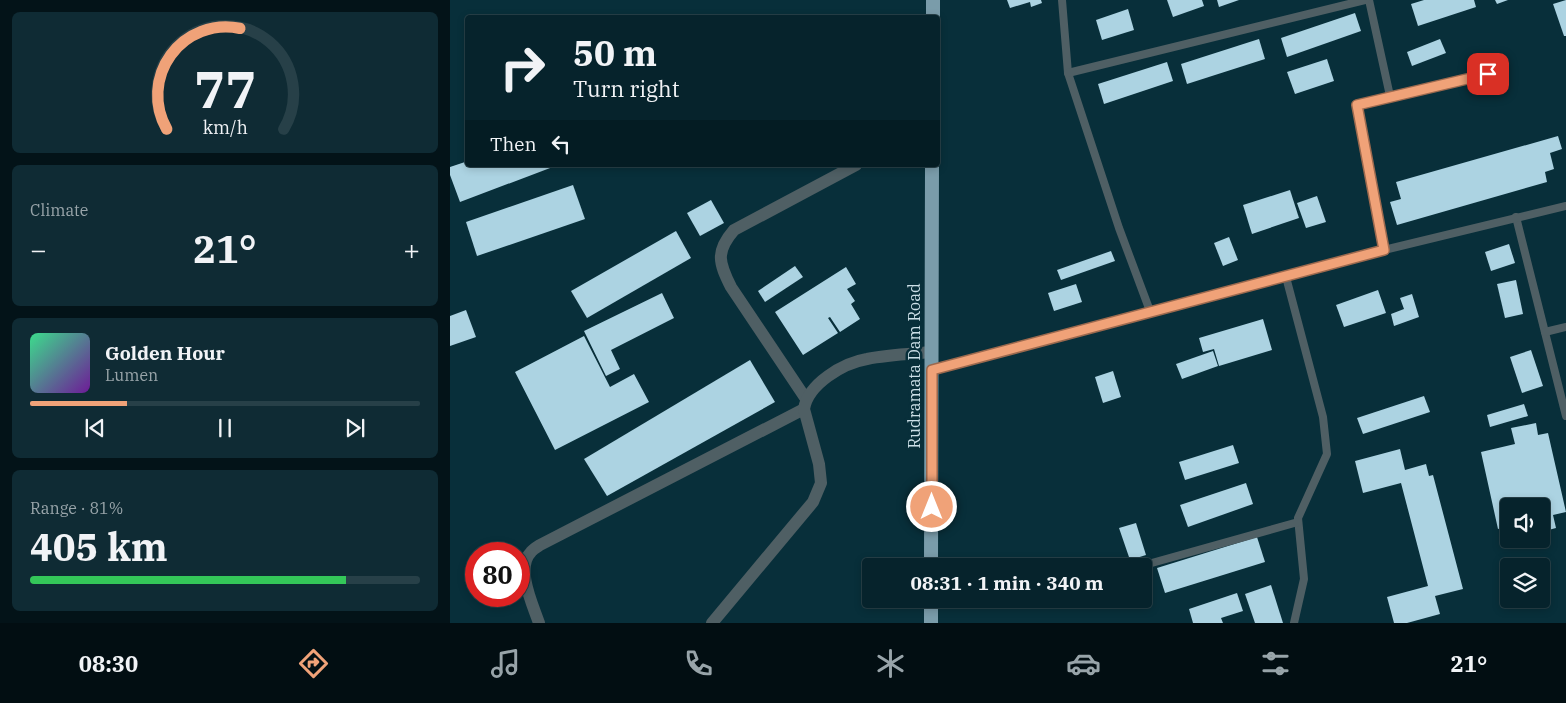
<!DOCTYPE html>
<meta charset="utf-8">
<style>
body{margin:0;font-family:"IBM Plex Serif",serif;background:#0f2b34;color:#f1f3f6;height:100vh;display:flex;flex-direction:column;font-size:19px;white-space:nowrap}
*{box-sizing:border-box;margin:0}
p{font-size:16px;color:#98a4a9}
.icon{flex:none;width:28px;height:28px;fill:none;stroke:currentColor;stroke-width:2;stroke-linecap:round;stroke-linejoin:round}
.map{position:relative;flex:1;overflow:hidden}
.panel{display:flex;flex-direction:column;gap:12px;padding:12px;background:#031318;width:450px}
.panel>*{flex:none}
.banner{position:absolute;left:15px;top:15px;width:475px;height:152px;border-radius:5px;box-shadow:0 2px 8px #0003,0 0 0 1px #274048;background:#06232c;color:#f1f3f6;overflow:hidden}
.controls{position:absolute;left:1050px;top:498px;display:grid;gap:10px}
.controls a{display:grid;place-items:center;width:50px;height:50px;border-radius:5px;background:#06232c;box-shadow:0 2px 8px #0003,0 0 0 1px #274048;font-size:25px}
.speed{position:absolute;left:15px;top:542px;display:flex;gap:10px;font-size:25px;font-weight:700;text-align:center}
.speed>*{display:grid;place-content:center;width:65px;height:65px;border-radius:50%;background:#06232c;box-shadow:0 2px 8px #0003,0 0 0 1px #274048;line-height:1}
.speed .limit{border:8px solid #d22;background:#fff;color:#111}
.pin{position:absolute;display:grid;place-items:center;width:42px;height:42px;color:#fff;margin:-21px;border-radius:10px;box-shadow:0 2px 8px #0006}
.me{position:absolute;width:55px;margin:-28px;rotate:0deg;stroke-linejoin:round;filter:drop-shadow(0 0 4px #0008)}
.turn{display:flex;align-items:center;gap:18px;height:105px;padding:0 25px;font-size:22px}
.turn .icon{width:65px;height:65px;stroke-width:2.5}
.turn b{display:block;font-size:35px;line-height:42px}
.then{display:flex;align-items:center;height:48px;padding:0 25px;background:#0003;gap:10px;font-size:19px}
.big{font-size:38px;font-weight:800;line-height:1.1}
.panel .tile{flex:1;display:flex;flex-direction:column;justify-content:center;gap:8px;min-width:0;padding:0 18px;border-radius:8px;background:#0f2b34}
.panel .dial{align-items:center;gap:0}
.dial svg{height:130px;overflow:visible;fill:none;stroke:#274048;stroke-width:7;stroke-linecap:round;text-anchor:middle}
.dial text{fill:#f1f3f6;stroke:none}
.song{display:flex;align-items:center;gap:15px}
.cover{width:60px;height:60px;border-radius:8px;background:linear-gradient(135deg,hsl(150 70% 55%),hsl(280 70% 35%))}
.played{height:5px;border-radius:2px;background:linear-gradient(90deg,#f0a278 25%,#274048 25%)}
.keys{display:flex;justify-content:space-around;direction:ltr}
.heat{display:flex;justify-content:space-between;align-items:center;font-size:28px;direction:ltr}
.charge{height:8px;border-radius:4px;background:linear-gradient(90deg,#34c759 81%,#274048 0)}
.trip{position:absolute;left:412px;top:558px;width:290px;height:50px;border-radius:5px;background:#06232c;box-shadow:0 2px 8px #0003,0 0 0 1px #274048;font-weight:800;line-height:50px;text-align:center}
.tabs{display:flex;height:80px;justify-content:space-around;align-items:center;background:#020e12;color:#98a4a9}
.tabs .icon{width:35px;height:35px}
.tabs .active{color:#f0a278}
.tabs b{font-size:22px;color:#f1f3f6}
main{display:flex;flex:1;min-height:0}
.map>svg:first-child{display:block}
.building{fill:#acd3e2}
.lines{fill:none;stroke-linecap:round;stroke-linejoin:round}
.service{stroke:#4f5f64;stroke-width:8}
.minor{stroke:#4f5f64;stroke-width:12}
.trunk{stroke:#7a9caa;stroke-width:14}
.route-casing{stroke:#9c694e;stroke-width:12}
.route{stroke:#f0a278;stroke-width:9}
.labels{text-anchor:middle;stroke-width:5;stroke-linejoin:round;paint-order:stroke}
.street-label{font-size:16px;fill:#ccdfe7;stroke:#082f3a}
</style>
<main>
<section class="panel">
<div class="tile dial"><svg viewBox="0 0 100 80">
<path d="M14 69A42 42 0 1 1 86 69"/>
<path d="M14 69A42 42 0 0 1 59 7" stroke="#f0a278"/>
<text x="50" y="56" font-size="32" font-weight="700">77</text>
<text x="50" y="72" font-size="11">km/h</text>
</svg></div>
<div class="tile"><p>Climate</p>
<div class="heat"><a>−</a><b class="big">21°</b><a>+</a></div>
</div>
<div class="tile">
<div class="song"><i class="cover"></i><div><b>Golden Hour</b><p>Lumen</p></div></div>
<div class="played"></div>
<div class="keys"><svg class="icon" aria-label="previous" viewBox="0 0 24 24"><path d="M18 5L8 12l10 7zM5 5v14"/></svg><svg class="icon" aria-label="pause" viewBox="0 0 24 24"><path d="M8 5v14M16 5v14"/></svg><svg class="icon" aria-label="next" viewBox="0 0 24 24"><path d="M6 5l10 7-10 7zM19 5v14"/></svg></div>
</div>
<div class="tile"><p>Range · 81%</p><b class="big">405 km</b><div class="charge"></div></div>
</section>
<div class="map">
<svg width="1116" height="623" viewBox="0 0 1116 623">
<rect width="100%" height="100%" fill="#082f3a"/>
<g class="building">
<polygon points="557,0 591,0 592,3 581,7 580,2 560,8"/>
<polygon points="717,0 752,0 754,6 723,17"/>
<polygon points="767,0 789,0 769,7"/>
<polygon points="974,0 1024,0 1026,7 968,26 961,4"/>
<polygon points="1045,0 1058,0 1047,4"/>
<polygon points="1116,0 1116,36 1114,36 1103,4"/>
<polygon points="678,9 684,30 652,40 646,20"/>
<polygon points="905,13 911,31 837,57 831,38"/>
<polygon points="809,39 815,59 737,84 731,64"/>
<polygon points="990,39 996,53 962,66 957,52"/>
<polygon points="877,59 884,81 845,94 837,72"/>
<polygon points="717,62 723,81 654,104 648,84"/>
<polygon points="1108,136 1112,149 1100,153 1104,169 1095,172 1097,182 947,225 940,202 951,199 946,182"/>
<polygon points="18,161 18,165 108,165 10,202 0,175 0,167"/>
<polygon points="123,185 135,219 27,256 16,222"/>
<polygon points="840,190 849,218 802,234 793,205"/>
<polygon points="867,196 876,222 856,228 847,203"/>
<polygon points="261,200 274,223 250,236 237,213"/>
<polygon points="226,231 241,258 137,318 121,291"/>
<polygon points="779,237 788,260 773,266 764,243"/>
<polygon points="1059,244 1065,263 1041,271 1035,252"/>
<polygon points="661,251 665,261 611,280 607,270"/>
<polygon points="345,266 353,277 315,302 308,291"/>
<polygon points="396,267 406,284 397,289 405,301 401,304 410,319 390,332 380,317 378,318 388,333 353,355 325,312"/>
<polygon points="1066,280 1073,314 1055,318 1047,284"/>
<polygon points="626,284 632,302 604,311 598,293"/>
<polygon points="928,290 936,313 894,327 886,305"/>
<polygon points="212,293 224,318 161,350 170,369 156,376 134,331"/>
<polygon points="962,294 969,317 944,326 941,314 954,309 950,298"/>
<polygon points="16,310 26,337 0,346 0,316"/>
<polygon points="813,319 822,350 769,366 764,349 753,352 749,338"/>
<polygon points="134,336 160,387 184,374 199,402 105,450 65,372"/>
<polygon points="1081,350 1093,386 1072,393 1060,357"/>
<polygon points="763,351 768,366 732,379 726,364"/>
<polygon points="300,360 325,402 157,496 134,459"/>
<polygon points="663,371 671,397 653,403 645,377"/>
<polygon points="974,396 980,412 913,434 907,418"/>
<polygon points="1074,404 1078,416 1040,427 1037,415"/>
<polygon points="1086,423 1088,435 1098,433 1116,512 1103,515 1106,528 1091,532 1091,506 1059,506 1059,526 1048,529 1031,452 1065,444 1061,428"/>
<polygon points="783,445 789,463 735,480 729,462"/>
<polygon points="950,449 955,470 976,464 979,476 983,475 1013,589 985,596 990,614 957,623 944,623 937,597 978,586 951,483 913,493 905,461"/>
<polygon points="796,483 803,504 738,527 730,505"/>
<polygon points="686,523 696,555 680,560 669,528"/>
<polygon points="807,537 815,562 715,593 707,568"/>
<polygon points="821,585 833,623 805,623 795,594"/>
<polygon points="787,593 793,611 771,618 773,623 743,623 739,609"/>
</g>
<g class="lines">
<g class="service">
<polyline points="612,0 618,73 669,228 700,311"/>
<polyline points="919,0 940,96"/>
<polyline points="618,73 915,0"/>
<polyline points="1066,217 1116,416"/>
<polyline points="934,250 907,105 1038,74"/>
<polyline points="836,277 873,417 877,454 848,518 854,579 844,623"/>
<polyline points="1095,332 1116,327"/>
<polyline points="482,370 934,250 1116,206"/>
<polyline points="691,566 848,522"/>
</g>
<g class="minor">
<path d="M 356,399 L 281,287 C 269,263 265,252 284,230 L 406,165"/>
<path d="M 89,623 C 83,605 65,568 81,552 C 83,549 87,547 90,545 L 354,409"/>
<path d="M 262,623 L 363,502 L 371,483 L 369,464 L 354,409 C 358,384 393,363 417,359 C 438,355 460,354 482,352"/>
</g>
<g class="trunk">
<polyline points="483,18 483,0"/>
<polyline points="481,566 482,165"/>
<polyline points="481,623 481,599"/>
</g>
</g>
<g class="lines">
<g class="route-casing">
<polyline id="route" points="482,507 482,370 934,250 907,105 1038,74"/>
</g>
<use href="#route" class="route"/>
</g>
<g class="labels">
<g class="street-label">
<text transform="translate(464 366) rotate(-90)" y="6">Rudramata Dam Road</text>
</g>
</g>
</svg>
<div class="controls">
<a><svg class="icon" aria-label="sound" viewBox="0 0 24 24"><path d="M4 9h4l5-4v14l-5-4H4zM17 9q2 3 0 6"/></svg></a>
<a><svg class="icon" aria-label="layers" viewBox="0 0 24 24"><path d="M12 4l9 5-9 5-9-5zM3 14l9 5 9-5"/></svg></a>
</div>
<div class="speed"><div class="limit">80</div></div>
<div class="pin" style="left:1038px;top:74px;background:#d93025"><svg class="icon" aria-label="arrive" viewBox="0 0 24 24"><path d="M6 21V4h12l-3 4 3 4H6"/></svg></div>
<svg class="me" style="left:482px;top:507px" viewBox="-20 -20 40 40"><circle r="17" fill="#f0a278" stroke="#fff" stroke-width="3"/><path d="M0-11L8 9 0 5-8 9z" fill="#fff"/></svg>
<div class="trip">08:31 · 1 min · 340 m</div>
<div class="banner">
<div class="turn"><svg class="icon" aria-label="right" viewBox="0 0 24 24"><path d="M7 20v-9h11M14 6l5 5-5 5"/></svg><div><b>50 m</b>Turn right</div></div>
<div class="then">Then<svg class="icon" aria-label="left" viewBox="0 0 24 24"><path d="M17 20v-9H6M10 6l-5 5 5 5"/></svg></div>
</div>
</div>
</main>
<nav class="tabs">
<b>08:30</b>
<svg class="icon active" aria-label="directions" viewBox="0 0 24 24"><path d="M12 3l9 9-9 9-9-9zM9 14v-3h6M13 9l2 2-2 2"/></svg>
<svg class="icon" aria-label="music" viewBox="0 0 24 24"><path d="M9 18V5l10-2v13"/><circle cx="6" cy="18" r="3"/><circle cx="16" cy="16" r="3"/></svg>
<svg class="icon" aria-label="phone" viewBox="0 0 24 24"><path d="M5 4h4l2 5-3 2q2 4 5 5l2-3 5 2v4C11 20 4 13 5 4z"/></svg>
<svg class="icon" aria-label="climate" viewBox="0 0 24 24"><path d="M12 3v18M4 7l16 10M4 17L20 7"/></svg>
<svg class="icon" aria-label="car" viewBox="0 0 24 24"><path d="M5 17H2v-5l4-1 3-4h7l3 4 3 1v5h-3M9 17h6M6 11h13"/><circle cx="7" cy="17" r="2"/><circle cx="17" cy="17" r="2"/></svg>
<svg class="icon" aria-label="filters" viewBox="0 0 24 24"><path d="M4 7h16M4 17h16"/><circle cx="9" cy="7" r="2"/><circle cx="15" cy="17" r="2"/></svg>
<b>21°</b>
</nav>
